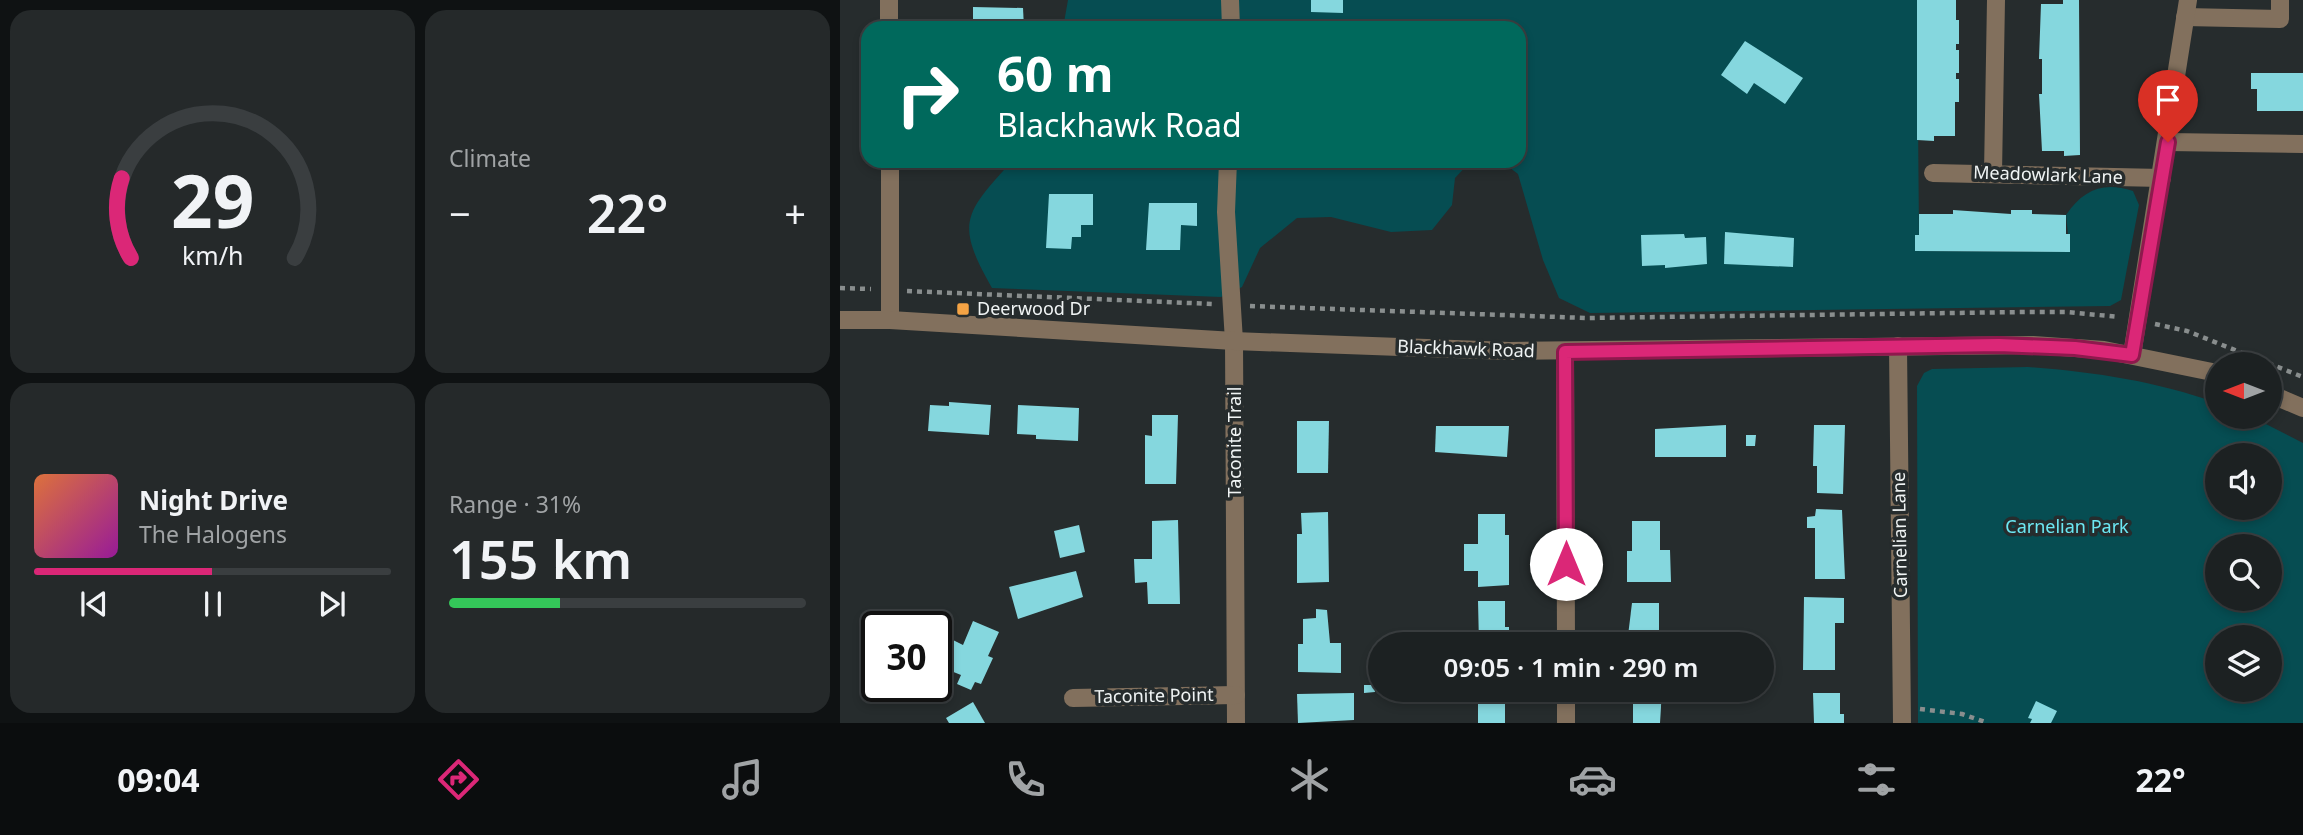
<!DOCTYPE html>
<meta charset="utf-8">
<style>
body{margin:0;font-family:"Noto Sans",sans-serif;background:#25292a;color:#f1f3f6;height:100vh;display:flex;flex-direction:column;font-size:26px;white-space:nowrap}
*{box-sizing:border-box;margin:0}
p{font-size:23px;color:#a0a3a5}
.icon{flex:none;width:38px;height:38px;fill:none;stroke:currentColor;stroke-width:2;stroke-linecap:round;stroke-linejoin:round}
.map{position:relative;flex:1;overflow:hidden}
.side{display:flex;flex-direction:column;gap:10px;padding:10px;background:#0f1213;width:840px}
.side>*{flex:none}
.banner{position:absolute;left:21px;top:21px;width:665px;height:147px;border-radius:21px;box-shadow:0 4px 10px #0003,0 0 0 2px #3a3e40;background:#00695c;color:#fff;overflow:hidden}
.needle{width:46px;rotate:270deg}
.controls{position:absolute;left:1365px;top:352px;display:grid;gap:14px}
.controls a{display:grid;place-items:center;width:77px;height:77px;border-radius:50%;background:#1c2122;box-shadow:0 4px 10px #0003,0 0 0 2px #3a3e40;font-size:35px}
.speed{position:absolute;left:21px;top:611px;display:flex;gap:14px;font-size:35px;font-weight:700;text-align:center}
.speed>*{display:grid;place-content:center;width:91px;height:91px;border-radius:50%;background:#1c2122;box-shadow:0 4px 10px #0003,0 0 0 2px #3a3e40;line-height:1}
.speed .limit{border:4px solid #111;border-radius:10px;background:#fff;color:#111}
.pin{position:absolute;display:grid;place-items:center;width:60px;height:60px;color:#fff;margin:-72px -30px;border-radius:50% 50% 50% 0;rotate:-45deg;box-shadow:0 0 7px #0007}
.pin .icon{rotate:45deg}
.me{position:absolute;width:77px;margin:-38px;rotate:0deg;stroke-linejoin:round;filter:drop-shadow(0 0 5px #0008)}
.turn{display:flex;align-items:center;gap:24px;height:147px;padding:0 21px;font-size:32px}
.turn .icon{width:91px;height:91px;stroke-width:2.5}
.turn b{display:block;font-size:49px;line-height:60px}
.big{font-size:52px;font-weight:600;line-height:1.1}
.side .widget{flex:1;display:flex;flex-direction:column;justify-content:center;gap:10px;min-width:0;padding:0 24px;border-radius:21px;background:#25292a}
.side .dial{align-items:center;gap:0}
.dial svg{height:182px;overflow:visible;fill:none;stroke:#3a3e40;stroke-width:7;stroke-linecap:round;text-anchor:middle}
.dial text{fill:#f1f3f6;stroke:none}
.song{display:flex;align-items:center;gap:21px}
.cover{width:84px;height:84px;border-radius:10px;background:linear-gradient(135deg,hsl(20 70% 55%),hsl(300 70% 35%))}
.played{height:7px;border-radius:4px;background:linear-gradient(90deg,#db2777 50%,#3a3e40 50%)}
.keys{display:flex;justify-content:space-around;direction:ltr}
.heat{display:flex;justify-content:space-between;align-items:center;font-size:38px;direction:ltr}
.charge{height:10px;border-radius:5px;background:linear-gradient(90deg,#34c759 31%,#3a3e40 0)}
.side .tiles{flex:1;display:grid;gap:10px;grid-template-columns:repeat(2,1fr)}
.trip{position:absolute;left:528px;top:632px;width:406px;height:70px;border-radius:35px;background:#1c2122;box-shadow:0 4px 10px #0003,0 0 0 2px #3a3e40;font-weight:600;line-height:70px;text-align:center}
.tab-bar{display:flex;height:112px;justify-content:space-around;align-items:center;background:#0b0d0e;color:#a0a3a5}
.tab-bar .icon{width:49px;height:49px}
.tab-bar .active{color:#db2777}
.tab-bar b{font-size:32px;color:#f1f3f6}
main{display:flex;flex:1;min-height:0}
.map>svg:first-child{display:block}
.green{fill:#064d52;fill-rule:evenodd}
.building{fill:#85d7de}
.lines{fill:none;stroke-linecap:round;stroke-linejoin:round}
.path{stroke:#898e8e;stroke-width:4.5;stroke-dasharray:5 5;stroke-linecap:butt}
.minor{stroke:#82705d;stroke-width:18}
.route-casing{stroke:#8e194d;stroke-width:18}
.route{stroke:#db2777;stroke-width:12}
.poi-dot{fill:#f4a344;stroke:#262c2d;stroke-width:2.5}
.labels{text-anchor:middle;stroke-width:7;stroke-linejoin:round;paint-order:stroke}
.street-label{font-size:18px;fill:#f0f4f4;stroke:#262c2d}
.poi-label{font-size:18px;fill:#f0f4f4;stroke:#262c2d;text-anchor:start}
.park-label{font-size:18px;fill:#6ce8f3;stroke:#262c2d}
</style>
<main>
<section class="side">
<div class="tiles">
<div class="widget dial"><svg viewBox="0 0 100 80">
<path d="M14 69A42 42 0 1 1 86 69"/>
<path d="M14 69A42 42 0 0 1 10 34" stroke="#db2777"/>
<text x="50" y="56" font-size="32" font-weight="700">29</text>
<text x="50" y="72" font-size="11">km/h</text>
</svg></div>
<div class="widget"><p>Climate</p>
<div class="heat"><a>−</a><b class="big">22°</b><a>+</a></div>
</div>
<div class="widget">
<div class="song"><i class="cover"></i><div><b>Night Drive</b><p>The Halogens</p></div></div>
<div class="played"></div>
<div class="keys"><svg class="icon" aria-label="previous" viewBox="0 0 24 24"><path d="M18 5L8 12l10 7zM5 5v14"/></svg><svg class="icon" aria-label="pause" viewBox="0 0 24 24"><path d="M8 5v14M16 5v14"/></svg><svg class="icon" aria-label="next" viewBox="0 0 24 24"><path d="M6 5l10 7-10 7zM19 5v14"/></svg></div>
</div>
<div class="widget"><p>Range · 31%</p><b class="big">155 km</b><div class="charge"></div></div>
</div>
</section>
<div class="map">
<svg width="1463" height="723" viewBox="0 0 1463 723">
<rect width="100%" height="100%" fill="#262c2d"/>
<g class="green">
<path d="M 228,0 L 1077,0 L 1079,235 L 1075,235 L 1075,251 L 1230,252 L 1226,215 C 1243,190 1263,181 1293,191 L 1299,205 L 1281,300 L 1270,306 L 750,313 L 719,298 L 703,260 L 678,174 L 661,161 L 679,161 L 679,28 L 223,28 Z"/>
<path d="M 172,161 L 631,161 L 615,178 L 612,205 L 592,230 L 551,232 L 491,217 L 457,218 L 420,248 L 402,287 L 381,297 L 152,288 C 115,223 124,214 172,161 Z"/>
<path d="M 1188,367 C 1254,372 1315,381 1377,403 L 1377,416 L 1412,417 L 1463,443 L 1463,723 L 1078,723 L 1077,386 L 1084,373 L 1092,369 ZM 1377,455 L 1430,455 L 1430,508 L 1377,508 ZM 1377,546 L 1430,546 L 1430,598 L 1377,598 ZM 1377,637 L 1430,637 L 1430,690 L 1377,690 Z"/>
</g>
<g class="building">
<polygon points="471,0 503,0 503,13 471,12"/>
<polygon points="1077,0 1116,0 1116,20 1119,20 1119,44 1116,44 1116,50 1119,50 1119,73 1116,73 1116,79 1119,79 1119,102 1115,102 1115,136 1094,136 1094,141 1077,140"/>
<polygon points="1223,0 1239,0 1240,155 1224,156 1224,151 1202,151 1199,94 1202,94 1202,59 1199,59 1201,4 1223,4"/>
<polygon points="133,7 183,8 184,28 133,28"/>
<rect x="341" y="23" width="11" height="5"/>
<polygon points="498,23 528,24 528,28 498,28"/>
<polygon points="905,41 963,78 945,104 914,83 907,94 881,75"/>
<polygon points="1411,73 1463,73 1463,111 1417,111 1417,89 1411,89"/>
<polygon points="209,194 253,194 253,225 241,225 241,237 232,237 231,249 206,248"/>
<polygon points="309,203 357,203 357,226 341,225 340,250 306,250"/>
<polygon points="1113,210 1171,214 1171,210 1192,210 1192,214 1226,215 1226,234 1230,234 1230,252 1075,251 1075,235 1079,235 1079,214 1113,214"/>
<polygon points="885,232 954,238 953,267 884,264"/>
<polygon points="844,234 845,238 866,237 867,264 825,268 825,265 802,266 801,235"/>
<polygon points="109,402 151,405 149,435 88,431 90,405 109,406"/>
<polygon points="178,405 239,408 238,441 196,439 196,435 177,434"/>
<polygon points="312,415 338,415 336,484 305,484 305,435 312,436"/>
<polygon points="457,421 489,421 488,473 457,473"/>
<polygon points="886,425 886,457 815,457 815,429"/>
<polygon points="974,425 1005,425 1003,494 977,493 977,466 973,466"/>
<polygon points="596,426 669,426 667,457 595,452"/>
<polygon points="906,435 916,435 915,446 906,446"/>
<polygon points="976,509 1002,510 1005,579 975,579 975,528 967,528 967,517 975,516"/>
<polygon points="488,512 489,582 457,583 457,534 462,534 461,513"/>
<polygon points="638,514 665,514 665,535 669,535 669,585 638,587 638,571 624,571 624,544 638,544"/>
<polygon points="338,520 340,604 308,604 307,582 295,583 294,559 312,559 312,521"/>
<polygon points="792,521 820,521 820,550 830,550 831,582 787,582 787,551 792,551"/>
<polygon points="239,525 245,552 220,558 214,531"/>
<polygon points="236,571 243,597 178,619 169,587"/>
<polygon points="964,597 1004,598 1004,623 995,623 995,670 963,670"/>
<polygon points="638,601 665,601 665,627 669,627 669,644 639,644"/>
<polygon points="792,603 819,603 819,644 787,644"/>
<polygon points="476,609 487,610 490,643 501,643 501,673 458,672 458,644 463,644 463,619 476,618"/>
<polygon points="133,621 159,632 148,656 153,658 141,684 135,682 131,690 117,684 121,675 101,667 113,640 123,645"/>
<polygon points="570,635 582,635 582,644 571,644"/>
<polygon points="524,685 534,685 535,692 524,693"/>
<polygon points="793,690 822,690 820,723 793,723"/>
<polygon points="514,693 514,720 458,723 457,694"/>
<polygon points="973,693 1000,693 1000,714 1004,714 1004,723 974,723"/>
<polygon points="1196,701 1217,711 1211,723 1190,723 1192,719 1188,718"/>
<polygon points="133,702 145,723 109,723 106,718"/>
<rect x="638" y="704" width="27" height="19"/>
</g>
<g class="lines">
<g class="path">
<polyline points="0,288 31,289"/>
<polyline points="67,291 373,304"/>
<polyline points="410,306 747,318 1185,312 1227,312 1279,317"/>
<polyline points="1315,324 1347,331 1463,377"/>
<polyline points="1080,709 1122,714 1148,723"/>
</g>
<g class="minor">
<polyline points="49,0 49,28"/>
<polyline points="390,0 391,28"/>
<polyline points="1345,17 1440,19 1440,0"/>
<polyline points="1328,142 1463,144"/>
<polyline points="50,161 50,320"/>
<polyline points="388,161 386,212 394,341 396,723"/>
<polyline points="1093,173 1322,178"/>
<polyline points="1153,173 1156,0"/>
<polyline points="0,320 50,320 394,341 669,351 1193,345 1264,350 1377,373"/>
<polyline points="1058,346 1062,723"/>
<polyline points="725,352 726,644"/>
<polyline points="1292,355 1348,0"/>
<polyline points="1430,394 1463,408"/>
<polyline points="726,690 726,723"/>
<polyline points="233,698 396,695"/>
</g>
</g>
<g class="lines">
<g class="route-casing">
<polyline id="route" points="726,564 725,352 1159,345 1235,348 1292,355 1328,142"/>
</g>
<use href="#route" class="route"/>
</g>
<rect class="poi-dot" x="116" y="302" width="14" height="14" rx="3.5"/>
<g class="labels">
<g class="street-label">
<text transform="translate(1208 175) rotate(2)" y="6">Meadowlark Lane</text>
<text transform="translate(626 349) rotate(2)" y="6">Blackhawk Road</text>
<text transform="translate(395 442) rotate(-90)" y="6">Taconite Trail</text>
<text transform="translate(1060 535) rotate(-91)" y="6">Carnelian Lane</text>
<text transform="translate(314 696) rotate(-1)" y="6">Taconite Point</text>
</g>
<g class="poi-label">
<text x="137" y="315">Deerwood Dr</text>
</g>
<g class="park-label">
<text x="1227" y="533">Carnelian Park</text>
</g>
</g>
</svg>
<div class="controls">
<a><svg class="needle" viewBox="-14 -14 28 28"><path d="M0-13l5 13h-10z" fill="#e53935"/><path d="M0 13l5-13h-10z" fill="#a0a3a5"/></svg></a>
<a><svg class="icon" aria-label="sound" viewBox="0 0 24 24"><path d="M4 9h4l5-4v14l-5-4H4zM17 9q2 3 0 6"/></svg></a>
<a><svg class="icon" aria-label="search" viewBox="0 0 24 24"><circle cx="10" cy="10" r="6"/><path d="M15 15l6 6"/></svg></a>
<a><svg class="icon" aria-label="layers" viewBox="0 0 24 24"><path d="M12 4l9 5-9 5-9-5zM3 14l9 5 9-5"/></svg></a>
</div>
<div class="speed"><div class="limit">30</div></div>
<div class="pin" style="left:1328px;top:142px;background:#d93025"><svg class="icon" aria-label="arrive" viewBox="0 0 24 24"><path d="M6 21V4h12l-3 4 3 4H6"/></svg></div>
<svg class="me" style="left:726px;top:564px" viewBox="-20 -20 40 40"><circle r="19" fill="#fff"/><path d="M0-13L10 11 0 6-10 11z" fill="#db2777"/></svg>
<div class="trip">09:05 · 1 min · 290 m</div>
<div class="banner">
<div class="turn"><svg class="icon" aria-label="right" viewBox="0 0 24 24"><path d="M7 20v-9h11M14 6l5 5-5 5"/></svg><div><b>60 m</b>Blackhawk Road</div></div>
</div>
</div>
</main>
<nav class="tab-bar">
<b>09:04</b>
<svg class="icon active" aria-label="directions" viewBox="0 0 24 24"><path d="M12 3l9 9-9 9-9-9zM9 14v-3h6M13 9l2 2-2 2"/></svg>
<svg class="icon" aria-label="music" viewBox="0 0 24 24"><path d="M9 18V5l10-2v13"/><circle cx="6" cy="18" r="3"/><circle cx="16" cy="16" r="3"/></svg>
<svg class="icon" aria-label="phone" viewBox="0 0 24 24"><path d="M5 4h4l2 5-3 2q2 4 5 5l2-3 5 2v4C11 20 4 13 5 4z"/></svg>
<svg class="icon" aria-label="climate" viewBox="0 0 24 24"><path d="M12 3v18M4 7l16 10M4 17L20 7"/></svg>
<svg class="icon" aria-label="car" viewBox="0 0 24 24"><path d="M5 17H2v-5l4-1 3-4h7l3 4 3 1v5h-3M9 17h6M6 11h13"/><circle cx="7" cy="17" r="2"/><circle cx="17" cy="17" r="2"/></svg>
<svg class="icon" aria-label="filters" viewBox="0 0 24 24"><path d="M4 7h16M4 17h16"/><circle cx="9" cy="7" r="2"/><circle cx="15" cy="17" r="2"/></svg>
<b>22°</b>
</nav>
